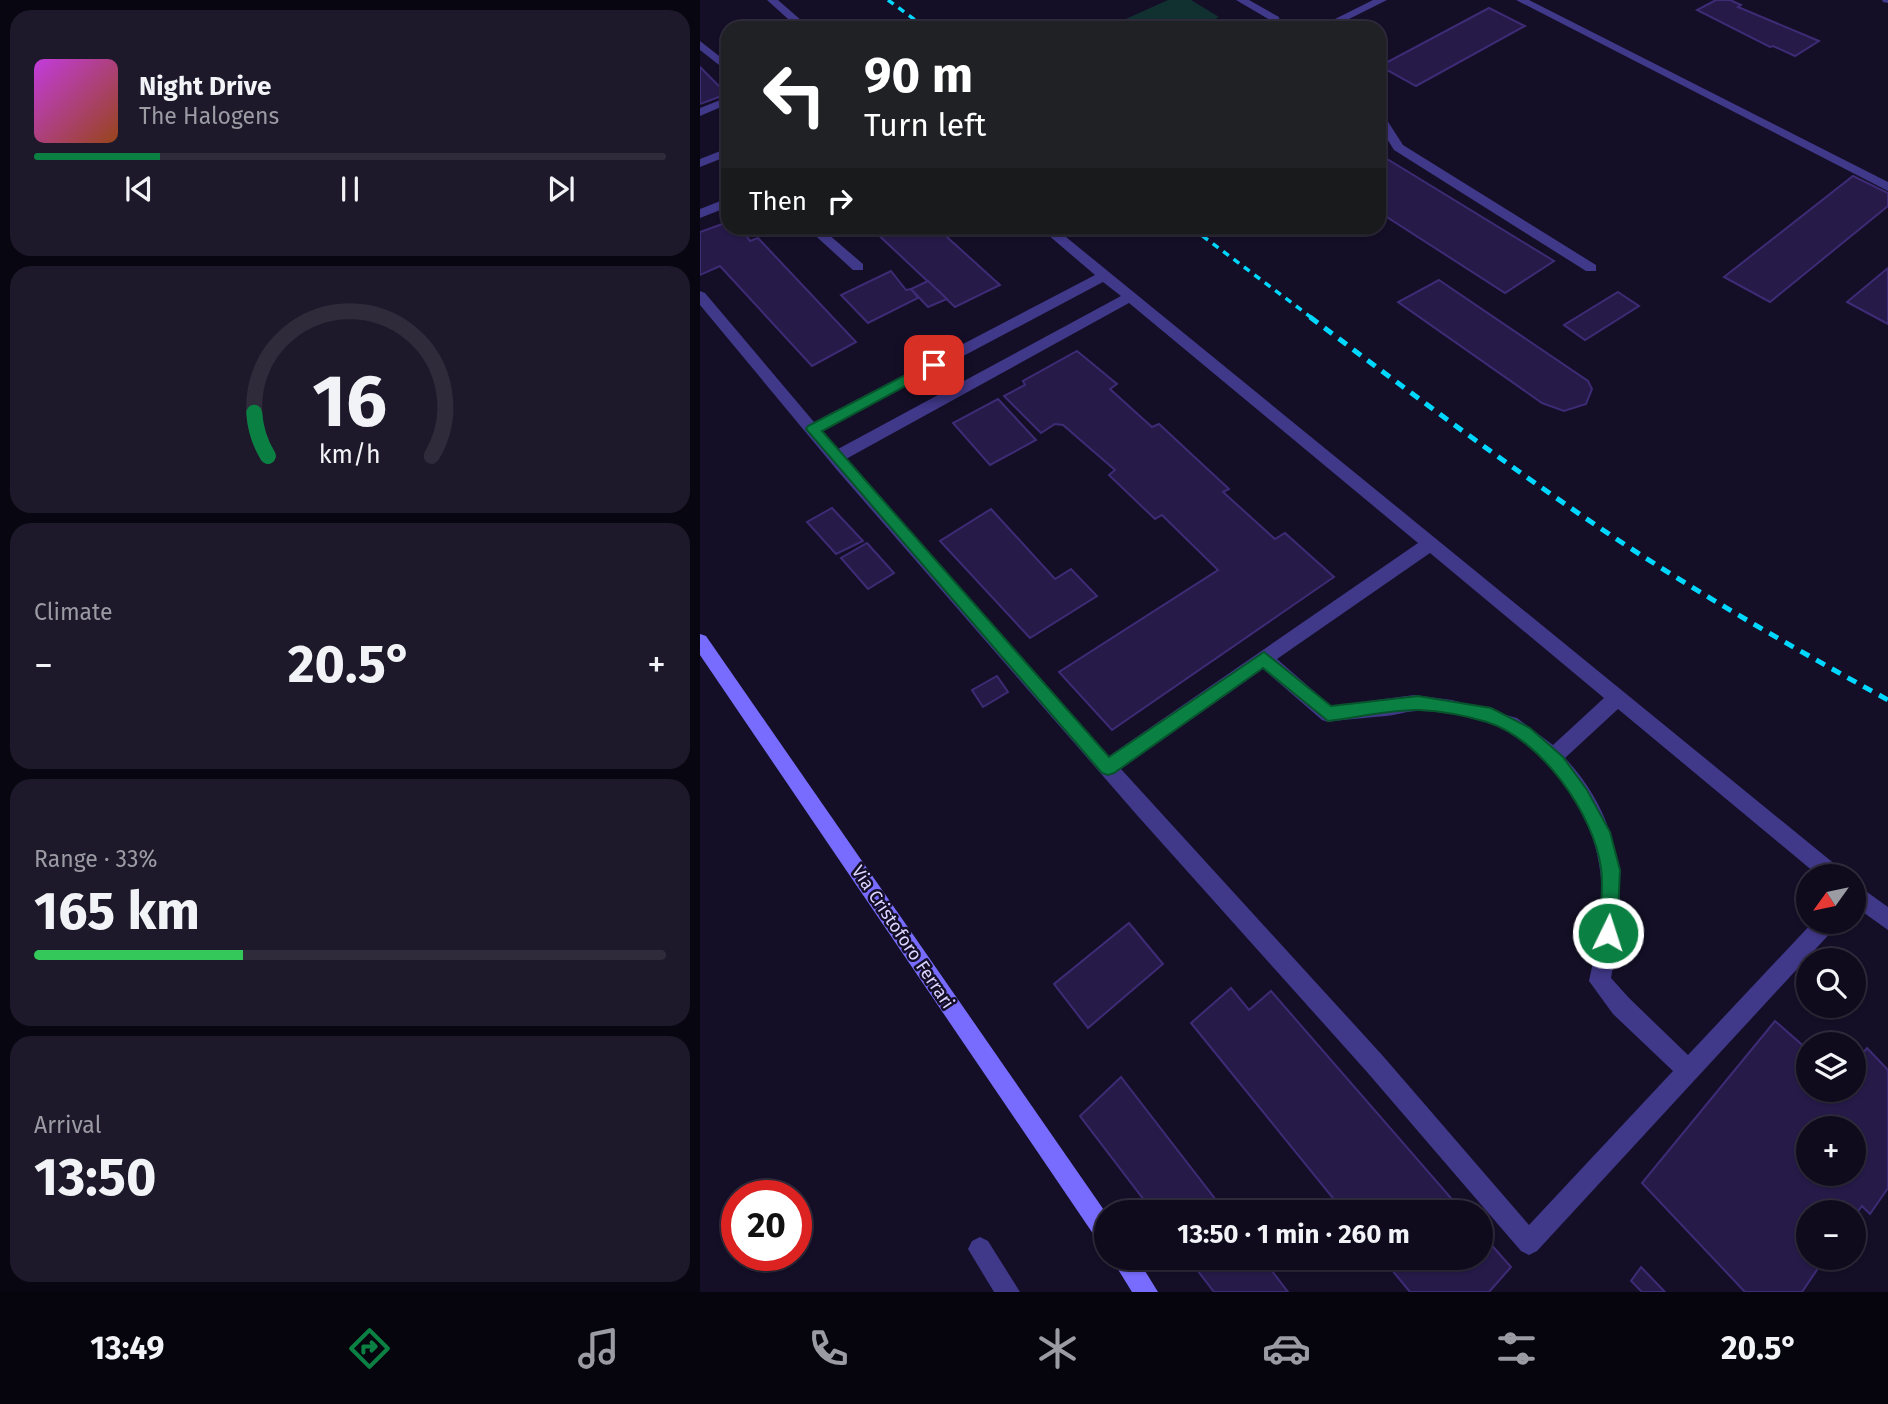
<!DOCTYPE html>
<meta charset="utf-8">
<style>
body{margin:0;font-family:"Fira Sans",sans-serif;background:#1d192a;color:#f1f3f6;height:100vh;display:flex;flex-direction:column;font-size:26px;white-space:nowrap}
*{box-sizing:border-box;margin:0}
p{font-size:23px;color:#9b9ba4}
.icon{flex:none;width:38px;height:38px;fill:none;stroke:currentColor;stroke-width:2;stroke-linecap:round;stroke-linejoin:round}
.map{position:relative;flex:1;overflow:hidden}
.details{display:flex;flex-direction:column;gap:10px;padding:10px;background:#080610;width:700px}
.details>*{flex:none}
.guide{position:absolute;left:21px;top:21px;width:665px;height:214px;border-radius:21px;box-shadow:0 2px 5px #0004,0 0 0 2px #2f2b3b;background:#202124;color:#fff;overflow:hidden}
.needle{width:46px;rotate:237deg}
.fabs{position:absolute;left:1096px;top:864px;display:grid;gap:14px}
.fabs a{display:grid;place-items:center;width:70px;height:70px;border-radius:50%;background:#0f0b1d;box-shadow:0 2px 5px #0004,0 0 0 2px #2f2b3b;font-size:35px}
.speed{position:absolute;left:21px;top:1180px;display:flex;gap:14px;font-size:35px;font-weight:700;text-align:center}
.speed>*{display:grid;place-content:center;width:91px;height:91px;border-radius:50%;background:#0f0b1d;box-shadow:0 2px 5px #0004,0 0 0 2px #2f2b3b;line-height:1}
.speed .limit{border:10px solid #d22;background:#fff;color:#111}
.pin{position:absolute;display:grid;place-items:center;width:60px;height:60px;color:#fff;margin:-30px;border-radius:14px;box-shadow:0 4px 10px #0006}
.me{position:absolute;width:77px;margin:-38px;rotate:4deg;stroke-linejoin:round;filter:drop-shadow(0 0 5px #0008)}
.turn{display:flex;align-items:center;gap:24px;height:147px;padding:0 28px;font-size:32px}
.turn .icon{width:91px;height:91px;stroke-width:2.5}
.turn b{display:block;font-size:49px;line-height:60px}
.then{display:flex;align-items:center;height:66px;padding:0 28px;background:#0003;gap:14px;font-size:26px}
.big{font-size:52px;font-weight:700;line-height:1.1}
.details .card{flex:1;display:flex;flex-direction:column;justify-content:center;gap:10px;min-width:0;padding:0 24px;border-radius:21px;background:#1d192a}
.details .dial{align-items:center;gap:0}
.dial svg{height:182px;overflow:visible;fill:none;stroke:#2f2b3b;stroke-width:7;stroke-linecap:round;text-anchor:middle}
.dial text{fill:#f1f3f6;stroke:none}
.song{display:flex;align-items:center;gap:21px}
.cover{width:84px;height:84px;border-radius:10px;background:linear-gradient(135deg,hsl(290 70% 55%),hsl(20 70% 35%))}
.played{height:7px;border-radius:4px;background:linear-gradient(90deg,#0b8043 20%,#2f2b3b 20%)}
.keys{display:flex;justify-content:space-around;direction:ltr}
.heat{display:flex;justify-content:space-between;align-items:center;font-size:38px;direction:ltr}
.charge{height:10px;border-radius:5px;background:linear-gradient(90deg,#34c759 33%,#2f2b3b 0)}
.trip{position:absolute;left:394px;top:1200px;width:399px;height:70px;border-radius:35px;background:#0f0b1d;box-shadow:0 2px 5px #0004,0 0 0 2px #2f2b3b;font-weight:700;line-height:70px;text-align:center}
.tabs{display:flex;height:112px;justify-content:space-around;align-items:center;background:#06040c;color:#9b9ba4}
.tabs .icon{width:49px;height:49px}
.tabs .current{color:#0b8043}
.tabs b{font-size:32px;color:#f1f3f6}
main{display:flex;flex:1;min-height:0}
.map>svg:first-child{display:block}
.green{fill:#113131}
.building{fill:#261a49;stroke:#3e2b75;stroke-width:2;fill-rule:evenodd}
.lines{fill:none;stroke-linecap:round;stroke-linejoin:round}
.lane{fill:#403888;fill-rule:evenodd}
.street{fill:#403888;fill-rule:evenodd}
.secondary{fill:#786cff;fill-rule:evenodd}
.rail-far1{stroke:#01d8ff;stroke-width:3.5;stroke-dasharray:7 6;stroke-linecap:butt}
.rail{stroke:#01d8ff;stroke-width:5;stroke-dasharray:10 8;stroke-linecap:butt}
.route{fill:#0b8043;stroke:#07532c;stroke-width:2}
.labels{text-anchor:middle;stroke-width:5;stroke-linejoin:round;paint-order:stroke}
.street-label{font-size:18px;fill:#dcd5ff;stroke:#140f27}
</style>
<main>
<section class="details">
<div class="card">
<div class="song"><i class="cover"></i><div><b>Night Drive</b><p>The Halogens</p></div></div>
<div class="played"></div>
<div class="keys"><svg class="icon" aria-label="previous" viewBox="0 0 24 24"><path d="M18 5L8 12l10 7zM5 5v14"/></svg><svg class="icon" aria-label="pause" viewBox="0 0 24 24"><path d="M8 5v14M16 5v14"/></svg><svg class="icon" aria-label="next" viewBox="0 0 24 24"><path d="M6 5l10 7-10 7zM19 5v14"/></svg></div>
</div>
<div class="card dial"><svg viewBox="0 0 100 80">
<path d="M14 69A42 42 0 1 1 86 69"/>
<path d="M14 69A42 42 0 0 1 8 50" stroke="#0b8043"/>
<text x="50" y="56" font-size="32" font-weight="700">16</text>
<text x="50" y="72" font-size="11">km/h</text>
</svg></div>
<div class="card"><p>Climate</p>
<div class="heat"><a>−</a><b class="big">20.5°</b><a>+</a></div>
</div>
<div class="card"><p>Range · 33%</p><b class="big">165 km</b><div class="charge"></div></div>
<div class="card"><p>Arrival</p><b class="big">13:50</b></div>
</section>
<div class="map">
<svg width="1188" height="1292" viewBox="0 0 1188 1292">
<rect width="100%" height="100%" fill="#140f27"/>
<polygon class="green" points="468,0 491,0 519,17 495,28 406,28"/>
<g class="building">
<polygon points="1016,0 1030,0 1041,5 1038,7 1119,41 1095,56 1073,46 1070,47 997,10"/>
<polygon points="789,8 825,26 716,86 680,66"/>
<polygon points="0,67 27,94 0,104"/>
<polygon points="679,154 854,261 805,293 679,212"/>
<polygon points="1153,176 1188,193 1188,206 1070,302 1024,277"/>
<polygon points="28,222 28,228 61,228 45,234 50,241 58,238 156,342 112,366 20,266 0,275 0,232"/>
<polygon points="171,228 237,228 300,285 255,307"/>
<polygon points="1188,268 1188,324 1147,302"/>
<polygon points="191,271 206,290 211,289 218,298 168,323 141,295"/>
<polygon points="739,280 888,381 892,389 886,404 864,411 842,403 698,302"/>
<polygon points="228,281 247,299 228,307 211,289"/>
<polygon points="918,292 939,306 885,340 864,325"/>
<polygon points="377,351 417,384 410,389 452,427 459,424 529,489 523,492 575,539 585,533 634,577 412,730 359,672 518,570 462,515 455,519 409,475 415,470 363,425 355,424 341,433 304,396 325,385 323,381"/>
<polygon points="298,399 336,440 290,465 253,423"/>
<polygon points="132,508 163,541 136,554 107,522"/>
<polygon points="291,509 355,579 371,569 397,596 330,638 240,541"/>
<polygon points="167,543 194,573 168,589 141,558"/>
<polygon points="297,676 308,692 283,707 272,690"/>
<polygon points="429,923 463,964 388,1028 354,984"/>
<polygon points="531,988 549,1010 571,991 764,1213 645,1213 491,1023"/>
<path d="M 1075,1021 L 1108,1050 L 1108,1090 L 1153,1090 L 1153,1065 L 1167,1048 L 1188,1070 L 1188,1188 L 1170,1214 L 1162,1206 L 1153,1218 L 1153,1213 L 1108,1213 L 1108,1258 L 1125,1258 L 1102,1292 L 1045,1292 L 942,1183 ZM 1108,1129 L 1153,1129 L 1153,1174 L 1108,1174 Z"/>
<polygon points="421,1077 526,1213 454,1213 380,1116"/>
<polygon points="780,1232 811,1267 789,1292 710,1292 682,1258 780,1258"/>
<polygon points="488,1258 562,1258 588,1292 514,1292"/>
<polygon points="941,1267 965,1292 942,1292 931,1281"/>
</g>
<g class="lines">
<g class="lane">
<polygon points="67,0 78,0 110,28 98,28"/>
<polygon points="536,0 549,0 579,17 581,28 571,28 570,20"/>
<polygon points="673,0 687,0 631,28 617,28"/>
<polygon points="816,0 829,0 1188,182 1188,191"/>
<polygon points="1182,0 1188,0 1188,3 1183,2"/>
<polygon points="0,41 28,63 28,72 0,50"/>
<polygon points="28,97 28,104 0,116 0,108"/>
<polygon points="679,113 683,114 703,145 896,265 896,271 886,271 694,150 679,126"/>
<polygon points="28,148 28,156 0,167 0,159"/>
<polygon points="28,198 28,207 0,218 0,209"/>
<polygon points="107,228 121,228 163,264 163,270 153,270"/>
<path d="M 340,228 L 355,228 L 1142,870 L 1145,877 L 1120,877 L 918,709 L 865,758 C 926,823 927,896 911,978 L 929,998 L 988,1055 L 1113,922 L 1137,922 L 1134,929 L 837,1251 L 829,1255 L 821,1251 L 667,1072 L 436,814 L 137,470 L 0,305 L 0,291 L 5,293 L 114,422 L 395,275 ZM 403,282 L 421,296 L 138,449 L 122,431 ZM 429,303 L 718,543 L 409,756 L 146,459 ZM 730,553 L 904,698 L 853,745 L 817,718 L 752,700 L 714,695 L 631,706 L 577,659 ZM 563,669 L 622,720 L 628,722 C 647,719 667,718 686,716 C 697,715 707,711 718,711 C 744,711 782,717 805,730 C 855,758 893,814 900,870 C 905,907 897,945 889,981 L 913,1014 L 973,1071 L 829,1225 L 683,1056 L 421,769 Z"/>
<polygon points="1153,882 1188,907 1188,930 1153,905"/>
</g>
<polygon class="street" points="280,1237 288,1241 320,1292 294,1292 268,1249 272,1241"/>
<g class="secondary">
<polygon points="0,634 6,636 406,1213 406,1245 398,1241 0,655"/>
<polygon points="411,1258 437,1258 458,1292 432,1292"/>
</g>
<g class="rail-far1">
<polyline points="188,0 226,28"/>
<polyline points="492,228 612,318"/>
</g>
<path class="rail" d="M 610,317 C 707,390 805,464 906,532 C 997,593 1092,647 1188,700"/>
</g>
<path class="route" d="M 234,360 L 239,362 L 239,368 L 122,431 L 409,757 L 564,652 L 631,706 L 718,696 L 791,708 L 830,728 L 863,757 L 887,790 L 910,832 L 920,870 L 917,933 L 915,939 L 908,942 L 901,939 L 899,933 C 900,912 904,889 901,868 C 894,814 841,739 787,722 C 767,716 740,711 719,710 C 692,709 656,718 628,721 L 563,668 L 414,773 L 408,775 L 402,773 L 106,429 L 108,426 Z"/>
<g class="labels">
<g class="street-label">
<text transform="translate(203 937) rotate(56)" y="6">Via Cristoforo Ferrari</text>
</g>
</g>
</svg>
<div class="fabs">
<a><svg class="needle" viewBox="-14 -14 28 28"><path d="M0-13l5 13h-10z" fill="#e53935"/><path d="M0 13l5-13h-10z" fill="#9b9ba4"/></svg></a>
<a><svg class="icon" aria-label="search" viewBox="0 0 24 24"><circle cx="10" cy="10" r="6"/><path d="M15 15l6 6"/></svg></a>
<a><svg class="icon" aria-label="layers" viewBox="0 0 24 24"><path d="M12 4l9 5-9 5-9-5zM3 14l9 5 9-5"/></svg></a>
<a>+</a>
<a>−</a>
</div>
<div class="speed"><div class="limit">20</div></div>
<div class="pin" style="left:234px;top:365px;background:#d93025"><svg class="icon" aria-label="arrive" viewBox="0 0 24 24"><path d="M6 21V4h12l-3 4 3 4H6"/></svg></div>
<svg class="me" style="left:908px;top:933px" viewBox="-20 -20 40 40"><circle r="17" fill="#0b8043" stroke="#fff" stroke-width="3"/><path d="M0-11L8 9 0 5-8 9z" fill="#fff"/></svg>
<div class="trip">13:50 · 1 min · 260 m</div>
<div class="guide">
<div class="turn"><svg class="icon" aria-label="left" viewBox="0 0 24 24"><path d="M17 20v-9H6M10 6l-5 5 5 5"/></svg><div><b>90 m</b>Turn left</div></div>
<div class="then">Then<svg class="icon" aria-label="right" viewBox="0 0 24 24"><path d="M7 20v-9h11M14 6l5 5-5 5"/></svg></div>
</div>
</div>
</main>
<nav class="tabs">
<b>13:49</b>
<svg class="icon current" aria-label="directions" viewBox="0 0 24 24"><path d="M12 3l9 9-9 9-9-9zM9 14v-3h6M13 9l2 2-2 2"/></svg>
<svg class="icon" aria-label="music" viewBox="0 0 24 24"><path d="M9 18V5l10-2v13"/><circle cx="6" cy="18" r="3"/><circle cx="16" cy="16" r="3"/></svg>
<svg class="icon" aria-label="phone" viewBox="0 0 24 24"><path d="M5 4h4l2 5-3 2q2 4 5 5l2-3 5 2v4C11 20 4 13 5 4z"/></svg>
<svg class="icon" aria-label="climate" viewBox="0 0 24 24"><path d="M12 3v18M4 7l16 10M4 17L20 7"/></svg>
<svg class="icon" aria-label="car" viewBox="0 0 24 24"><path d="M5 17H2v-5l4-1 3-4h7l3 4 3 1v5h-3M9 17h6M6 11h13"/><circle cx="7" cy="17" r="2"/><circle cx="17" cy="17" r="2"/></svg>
<svg class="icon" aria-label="filters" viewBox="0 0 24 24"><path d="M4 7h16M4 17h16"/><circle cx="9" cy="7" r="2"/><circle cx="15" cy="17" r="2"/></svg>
<b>20.5°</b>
</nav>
